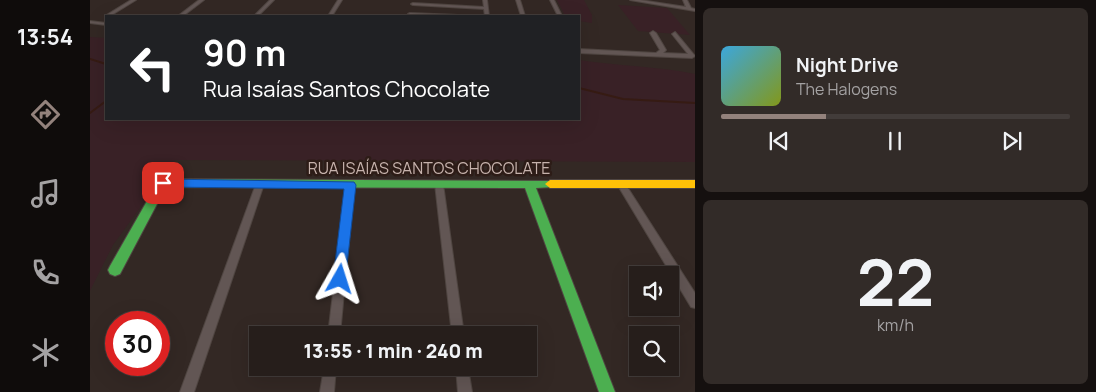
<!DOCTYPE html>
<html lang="pt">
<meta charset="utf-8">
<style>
body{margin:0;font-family:Manrope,sans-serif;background:#322b28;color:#f1f3f6;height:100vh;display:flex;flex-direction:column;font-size:19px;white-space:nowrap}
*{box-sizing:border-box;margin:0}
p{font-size:16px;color:#a4a2a3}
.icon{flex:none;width:28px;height:28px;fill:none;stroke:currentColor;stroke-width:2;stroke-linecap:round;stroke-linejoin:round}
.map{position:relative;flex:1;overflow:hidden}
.drawer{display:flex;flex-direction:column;gap:8px;padding:8px;background:#15100f;width:401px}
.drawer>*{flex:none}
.guide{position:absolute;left:15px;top:15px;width:475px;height:105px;border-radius:0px;box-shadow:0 5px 20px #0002,0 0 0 1px #423c3a;background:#202124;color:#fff;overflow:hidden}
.fabs{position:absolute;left:539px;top:266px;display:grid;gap:10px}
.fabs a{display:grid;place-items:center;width:50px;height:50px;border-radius:0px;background:#261e1b;box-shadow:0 5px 20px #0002,0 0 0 1px #423c3a;font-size:25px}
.speed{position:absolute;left:15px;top:311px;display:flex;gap:10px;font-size:25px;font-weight:700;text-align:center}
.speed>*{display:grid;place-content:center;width:65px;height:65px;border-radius:50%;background:#261e1b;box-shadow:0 5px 20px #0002,0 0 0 1px #423c3a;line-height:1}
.speed .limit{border:8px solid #d22;background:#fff;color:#111}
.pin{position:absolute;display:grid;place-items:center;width:42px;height:42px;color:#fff;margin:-21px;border-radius:10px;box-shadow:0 2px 8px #0006}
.me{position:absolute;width:55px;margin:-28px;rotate:6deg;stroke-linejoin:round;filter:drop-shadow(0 0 4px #0008)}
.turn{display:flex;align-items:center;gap:18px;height:105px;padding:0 15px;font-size:22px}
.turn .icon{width:65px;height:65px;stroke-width:2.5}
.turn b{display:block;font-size:35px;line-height:42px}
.drawer .tile{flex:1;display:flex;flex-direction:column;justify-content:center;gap:8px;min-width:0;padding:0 18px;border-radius:8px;background:#322b28}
.drawer .dial{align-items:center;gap:0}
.dial b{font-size:65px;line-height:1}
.song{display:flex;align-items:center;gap:15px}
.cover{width:60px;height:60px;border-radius:8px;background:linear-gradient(135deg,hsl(200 70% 55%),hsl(70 70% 35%))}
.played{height:5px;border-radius:2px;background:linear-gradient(90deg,#93827c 30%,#423c3a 30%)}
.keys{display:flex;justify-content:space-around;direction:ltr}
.trip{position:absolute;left:159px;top:326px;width:288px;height:50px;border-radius:0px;background:#261e1b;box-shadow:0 5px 20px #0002,0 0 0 1px #423c3a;font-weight:800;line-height:50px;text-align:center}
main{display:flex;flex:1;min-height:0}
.tab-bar{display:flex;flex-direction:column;width:90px;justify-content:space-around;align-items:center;background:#0f0c0b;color:#a4a2a3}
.tab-bar .icon{width:35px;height:35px}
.tab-bar .on{color:#93827c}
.tab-bar b{font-size:22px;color:#f1f3f6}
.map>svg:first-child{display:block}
.green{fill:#392126}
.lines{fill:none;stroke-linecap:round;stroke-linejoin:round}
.stream{stroke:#361b13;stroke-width:2}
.street-casing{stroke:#4f4541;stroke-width:2}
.fast-casing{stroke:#4f4541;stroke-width:2}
.slow-casing{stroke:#4f4541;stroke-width:2}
.street{fill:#625654;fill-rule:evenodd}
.fast{fill:#4caf50;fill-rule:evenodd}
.slow{fill:#ffc107;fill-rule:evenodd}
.route{fill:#1a73e8;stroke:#114b97}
.labels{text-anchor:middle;stroke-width:5;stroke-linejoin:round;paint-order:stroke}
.street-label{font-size:16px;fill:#c6b2ac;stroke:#2d1c17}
</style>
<main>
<nav class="tab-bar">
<b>13:54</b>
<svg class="icon on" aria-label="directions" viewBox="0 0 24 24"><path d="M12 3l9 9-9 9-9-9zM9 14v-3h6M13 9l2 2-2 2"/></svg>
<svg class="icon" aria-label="music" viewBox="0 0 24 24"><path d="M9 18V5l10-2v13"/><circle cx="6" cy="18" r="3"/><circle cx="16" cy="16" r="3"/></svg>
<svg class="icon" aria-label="phone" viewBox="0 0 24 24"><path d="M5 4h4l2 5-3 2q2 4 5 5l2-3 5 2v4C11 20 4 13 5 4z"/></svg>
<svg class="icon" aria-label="climate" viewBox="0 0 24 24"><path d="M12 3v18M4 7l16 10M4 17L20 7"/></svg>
</nav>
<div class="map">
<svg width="605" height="392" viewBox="0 0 605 392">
<rect width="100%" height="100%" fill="#332824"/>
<g class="green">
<polygon points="467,0 494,0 502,15 502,23 489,21 489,16 475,16"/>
<polygon points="528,5 577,8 600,35 548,31"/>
<path d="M 0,37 L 16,38 L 16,119 L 489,119 L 489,60 C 527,66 566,66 605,74 L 605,162 L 85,160 L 23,245 L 0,291 Z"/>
</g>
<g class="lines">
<g class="stream">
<polyline points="0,59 16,64"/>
<polyline points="489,88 533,99 605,103"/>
<polyline points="0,113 16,101"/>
</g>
<g class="street-casing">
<g id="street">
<polygon points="41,0 46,0 20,16 16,17 15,16"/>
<polygon points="109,0 114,0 93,16 88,16"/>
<polygon points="180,0 184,0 168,16 164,16"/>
<polygon points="248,0 252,0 242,16 238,16"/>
<polygon points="393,0 397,0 399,16 395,16 394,9 323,5 321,4 323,3 394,7"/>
<polygon points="426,0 430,0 435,16 431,16"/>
<polygon points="460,0 464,0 472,16 468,16"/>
<polygon points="540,0 550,0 596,7 593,0 597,0 601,8 605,9 605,11"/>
<polygon points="320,13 368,15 370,16 318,15 318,14"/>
<polygon points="0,21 16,23 16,25 0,23"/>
<polygon points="563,31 566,33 576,50 573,53 598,54 582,34 585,32 605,56 602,58 489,53 489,49 566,53 570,50 560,33"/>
<polygon points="170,181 174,184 104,392 90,392 166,184"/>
<polygon points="349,181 353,184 374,335 362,335 345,184"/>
<polygon points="531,181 534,182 605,293 605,308 601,307 527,184"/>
<polygon points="260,182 264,185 250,335 238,335 256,185"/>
<polygon points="234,368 246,368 244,392 230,392"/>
<polygon points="366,368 378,368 382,392 368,392"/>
</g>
</g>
<g class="fast-casing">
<polygon id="fast" points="73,179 464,181 465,184 464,187 446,188 525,392 509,392 435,188 76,187 30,274 25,276 20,274 18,270 20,266 69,180"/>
</g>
<g class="slow-casing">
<polygon id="slow" points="460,180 605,180 605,188 460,188 455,184"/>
</g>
<use href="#street" class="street"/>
<use href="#fast" class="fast"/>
<use href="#slow" class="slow"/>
</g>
<polygon class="route" points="73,179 264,182 266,185 255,283 250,285 245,283 243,279 254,189 73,187 68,183"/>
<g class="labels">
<g class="street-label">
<text x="339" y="174">RUA ISAÍAS SANTOS CHOCOLATE</text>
</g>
</g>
</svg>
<div class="fabs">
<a><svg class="icon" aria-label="sound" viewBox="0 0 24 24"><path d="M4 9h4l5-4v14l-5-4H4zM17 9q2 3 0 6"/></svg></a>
<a><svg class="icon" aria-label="search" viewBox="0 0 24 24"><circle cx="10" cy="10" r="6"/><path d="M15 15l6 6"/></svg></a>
</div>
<div class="speed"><div class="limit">30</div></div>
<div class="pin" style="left:73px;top:183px;background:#d93025"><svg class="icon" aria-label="arrive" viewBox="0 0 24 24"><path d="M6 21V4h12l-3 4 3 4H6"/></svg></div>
<svg class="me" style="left:250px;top:279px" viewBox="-20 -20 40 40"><path d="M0-17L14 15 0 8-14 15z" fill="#1a73e8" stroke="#fff" stroke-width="4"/></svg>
<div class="trip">13:55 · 1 min · 240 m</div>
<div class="guide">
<div class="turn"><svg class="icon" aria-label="left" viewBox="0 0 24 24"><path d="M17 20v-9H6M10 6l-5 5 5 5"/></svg><div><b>90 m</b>Rua Isaías Santos Chocolate</div></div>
</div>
</div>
<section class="drawer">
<div class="tile">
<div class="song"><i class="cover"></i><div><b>Night Drive</b><p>The Halogens</p></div></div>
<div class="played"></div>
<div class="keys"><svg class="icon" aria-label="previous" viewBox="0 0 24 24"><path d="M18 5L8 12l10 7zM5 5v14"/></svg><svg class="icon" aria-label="pause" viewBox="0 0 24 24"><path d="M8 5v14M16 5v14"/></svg><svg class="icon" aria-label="next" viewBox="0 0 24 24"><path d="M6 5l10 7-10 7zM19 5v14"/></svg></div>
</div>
<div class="tile dial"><b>22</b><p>km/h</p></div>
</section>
</main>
